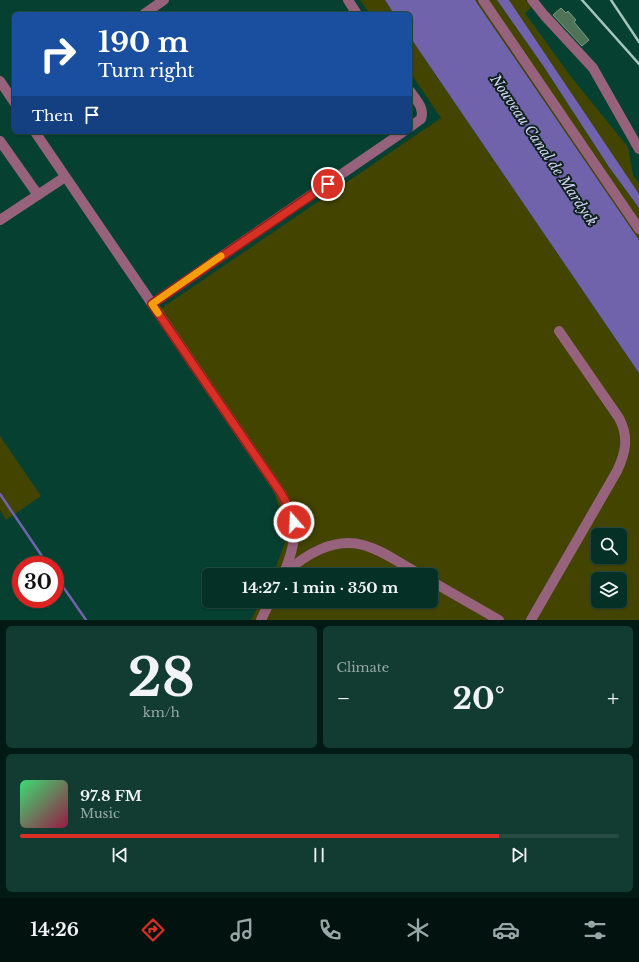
<!DOCTYPE html>
<meta charset="utf-8">
<style>
body{margin:0;font-family:"Libre Baskerville",serif;background:#123c32;color:#f1f3f6;height:100vh;display:flex;flex-direction:column;font-size:15px;white-space:nowrap}
*{box-sizing:border-box;margin:0}
p{font-size:13px;color:#97a9a7}
.icon{flex:none;width:22px;height:22px;fill:none;stroke:currentColor;stroke-width:2;stroke-linecap:round;stroke-linejoin:round}
.map{position:relative;height:620px;overflow:hidden}
.side{display:flex;flex-direction:column;gap:6px;padding:6px;background:#021a14;flex:1}
.side>*{flex:none}
.guide{position:absolute;left:12px;top:12px;width:400px;height:122px;border-radius:6px;box-shadow:0 1px 3px #0004,0 0 0 1px #254b42;background:#1a4fa0;color:#fff;overflow:hidden}
.buttons{position:absolute;left:591px;top:528px;display:grid;gap:8px}
.buttons a{display:grid;place-items:center;width:36px;height:36px;border-radius:6px;background:#043025;box-shadow:0 1px 3px #0004,0 0 0 1px #254b42;font-size:20px}
.speed{position:absolute;left:12px;top:556px;display:flex;gap:8px;font-size:20px;font-weight:700;text-align:center}
.speed>*{display:grid;place-content:center;width:52px;height:52px;border-radius:50%;background:#043025;box-shadow:0 1px 3px #0004,0 0 0 1px #254b42;line-height:1}
.speed .limit{border:6px solid #d22;background:#fff;color:#111}
.pin{position:absolute;display:grid;place-items:center;width:34px;height:34px;color:#fff;margin:-17px;border:2px solid #fff;border-radius:50%;box-shadow:0 1px 4px #0007}
.me{position:absolute;width:44px;margin:-22px;rotate:341deg;stroke-linejoin:round;filter:drop-shadow(0 0 3px #0008)}
.turn{display:flex;align-items:center;gap:14px;height:84px;padding:0 20px;font-size:18px}
.turn .icon{width:52px;height:52px;stroke-width:2.5}
.turn b{display:block;font-size:28px;line-height:34px}
.then{display:flex;align-items:center;height:38px;padding:0 20px;background:#0003;gap:8px;font-size:15px}
.big{font-size:30px;font-weight:800;line-height:1.1}
.side .widget{flex:1;display:flex;flex-direction:column;justify-content:center;gap:6px;min-width:0;padding:0 14px;border-radius:6px;background:#123c32}
.side .dial{align-items:center;gap:0}
.dial b{font-size:52px;line-height:1}
.song{display:flex;align-items:center;gap:12px}
.cover{width:48px;height:48px;border-radius:6px;background:linear-gradient(135deg,hsl(140 70% 55%),hsl(340 70% 35%))}
.played{height:4px;border-radius:2px;background:linear-gradient(90deg,#d93025 80%,#254b42 80%)}
.keys{display:flex;justify-content:space-around;direction:ltr}
.heat{display:flex;justify-content:space-between;align-items:center;font-size:22px;direction:ltr}
.side .tiles{flex:1;display:grid;gap:6px;grid-template-columns:1fr 1fr}
.widget:last-child{grid-column:span 2}
.trip{position:absolute;left:202px;top:568px;width:236px;height:40px;border-radius:6px;background:#043025;box-shadow:0 1px 3px #0004,0 0 0 1px #254b42;font-weight:800;line-height:40px;text-align:center}
.tab-bar{display:flex;height:64px;justify-content:space-around;align-items:center;background:#02130f;color:#97a9a7}
.tab-bar .icon{width:28px;height:28px}
.tab-bar .on{color:#d93025}
.tab-bar b{font-size:18px;color:#f1f3f6}
.map>svg:first-child{display:block}
.green{fill:#434400;fill-rule:evenodd}
.water{fill:#7063ab}
.lines{fill:none;stroke-linecap:round;stroke-linejoin:round}
.stream{stroke:#7063ab;stroke-width:2.5}
.building{fill:#4e7356;stroke:#779e7f}
.minor{stroke:#97627b;stroke-width:10}
.rail{stroke:#a3c5ba;stroke-width:2.5}
.route-casing{stroke:#8d1f18;stroke-width:10}
.route{stroke:#d93025;stroke-width:7}
.slow{stroke:#f59e0b;stroke-width:7}
.labels{text-anchor:middle;stroke-width:4;stroke-linejoin:round;paint-order:stroke}
.water-label{font-size:14px;font-style:italic;fill:#d5d0f9;stroke:#0d221b}
</style>
<div class="map">
<svg width="639" height="620" viewBox="0 0 639 620">
<rect width="100%" height="100%" fill="#054031"/>
<g class="green">
<polygon points="360,0 385,0 394,14 370,14"/>
<polygon points="475,0 497,0 544,67 609,167 639,208 639,240"/>
<polygon points="509,0 526,0 531,8 525,13 572,78 628,147 633,175 639,183 639,194"/>
<path d="M 410,37 L 639,373 L 639,620 L 251,620 L 261,601 L 431,601 L 431,575 L 273,575 L 287,537 L 274,491 L 153,314 L 441,118 L 410,72 ZM 598,535 L 620,535 L 620,557 L 598,557 ZM 598,579 L 620,579 L 620,601 L 598,601 Z"/>
<polygon points="0,436 41,496 6,520 0,510"/>
</g>
<g class="water">
<polygon points="385,0 475,0 639,240 639,373 410,37 410,14 394,14"/>
<polygon points="497,0 509,0 639,194 639,208 609,167 544,67"/>
</g>
<g class="lines">
<g class="stream">
<polyline points="0,494 48,565"/>
<polyline points="55,575 86,620"/>
</g>
</g>
<polygon class="building" points="561,8 566,13 568,11 576,20 574,22 589,40 582,46 553,15"/>
<g class="lines">
<g class="minor">
<polyline points="348,0 357,14"/>
<polyline points="483,0 639,229"/>
<polyline points="532,0 544,15 593,68 639,149"/>
<polyline points="144,14 164,0"/>
<polyline points="0,81 14,102"/>
<path d="M 410,91 C 416,100 425,108 421,119 L 410,127"/>
<path d="M 35,132 L 281,493 C 299,525 297,542 283,575"/>
<polyline points="0,141 38,195"/>
<polyline points="0,220 65,177"/>
<polyline points="152,304 403,132"/>
<path d="M 284,573 C 306,555 333,537 363,545 C 383,550 402,565 421,575"/>
<polyline points="431,581 499,620"/>
<polyline points="261,620 270,601"/>
<path d="M 531,620 L 617,471 C 626,452 629,437 619,418 L 559,331"/>
</g>
<g class="rail">
<polyline points="582,0 639,64"/>
<polyline points="611,0 639,42"/>
</g>
</g>
<g class="lines">
<g class="route-casing">
<polyline id="route" points="294,522 290,509 281,493 152,304 328,184"/>
</g>
<use href="#route" class="route"/>
<polyline class="slow" points="158,313 152,304 221,256"/>
</g>
<g class="labels">
<g class="water-label">
<text transform="translate(544 150) rotate(56)" y="5">Nouveau Canal de Mardyck</text>
</g>
</g>
</svg>
<div class="buttons">
<a><svg class="icon" aria-label="search" viewBox="0 0 24 24"><circle cx="10" cy="10" r="6"/><path d="M15 15l6 6"/></svg></a>
<a><svg class="icon" aria-label="layers" viewBox="0 0 24 24"><path d="M12 4l9 5-9 5-9-5zM3 14l9 5 9-5"/></svg></a>
</div>
<div class="speed"><div class="limit">30</div></div>
<div class="pin" style="left:328px;top:184px;background:#d93025"><svg class="icon" aria-label="arrive" viewBox="0 0 24 24"><path d="M6 21V4h12l-3 4 3 4H6"/></svg></div>
<svg class="me" style="left:294px;top:522px" viewBox="-20 -20 40 40"><circle r="17" fill="#d93025" stroke="#fff" stroke-width="3"/><path d="M0-11L8 9 0 5-8 9z" fill="#fff"/></svg>
<div class="trip">14:27 · 1 min · 350 m</div>
<div class="guide">
<div class="turn"><svg class="icon" aria-label="right" viewBox="0 0 24 24"><path d="M7 20v-9h11M14 6l5 5-5 5"/></svg><div><b>190 m</b>Turn right</div></div>
<div class="then">Then<svg class="icon" aria-label="arrive" viewBox="0 0 24 24"><path d="M6 21V4h12l-3 4 3 4H6"/></svg></div>
</div>
</div>
<section class="side">
<div class="tiles">
<div class="widget dial"><b>28</b><p>km/h</p></div>
<div class="widget"><p>Climate</p>
<div class="heat"><a>−</a><b class="big">20°</b><a>+</a></div>
</div>
<div class="widget">
<div class="song"><i class="cover"></i><div><b>97.8 FM</b><p>Music</p></div></div>
<div class="played"></div>
<div class="keys"><svg class="icon" aria-label="previous" viewBox="0 0 24 24"><path d="M18 5L8 12l10 7zM5 5v14"/></svg><svg class="icon" aria-label="pause" viewBox="0 0 24 24"><path d="M8 5v14M16 5v14"/></svg><svg class="icon" aria-label="next" viewBox="0 0 24 24"><path d="M6 5l10 7-10 7zM19 5v14"/></svg></div>
</div>
</div>
</section>
<nav class="tab-bar">
<b>14:26</b>
<svg class="icon on" aria-label="directions" viewBox="0 0 24 24"><path d="M12 3l9 9-9 9-9-9zM9 14v-3h6M13 9l2 2-2 2"/></svg>
<svg class="icon" aria-label="music" viewBox="0 0 24 24"><path d="M9 18V5l10-2v13"/><circle cx="6" cy="18" r="3"/><circle cx="16" cy="16" r="3"/></svg>
<svg class="icon" aria-label="phone" viewBox="0 0 24 24"><path d="M5 4h4l2 5-3 2q2 4 5 5l2-3 5 2v4C11 20 4 13 5 4z"/></svg>
<svg class="icon" aria-label="climate" viewBox="0 0 24 24"><path d="M12 3v18M4 7l16 10M4 17L20 7"/></svg>
<svg class="icon" aria-label="car" viewBox="0 0 24 24"><path d="M5 17H2v-5l4-1 3-4h7l3 4 3 1v5h-3M9 17h6M6 11h13"/><circle cx="7" cy="17" r="2"/><circle cx="17" cy="17" r="2"/></svg>
<svg class="icon" aria-label="filters" viewBox="0 0 24 24"><path d="M4 7h16M4 17h16"/><circle cx="9" cy="7" r="2"/><circle cx="15" cy="17" r="2"/></svg>
</nav>
